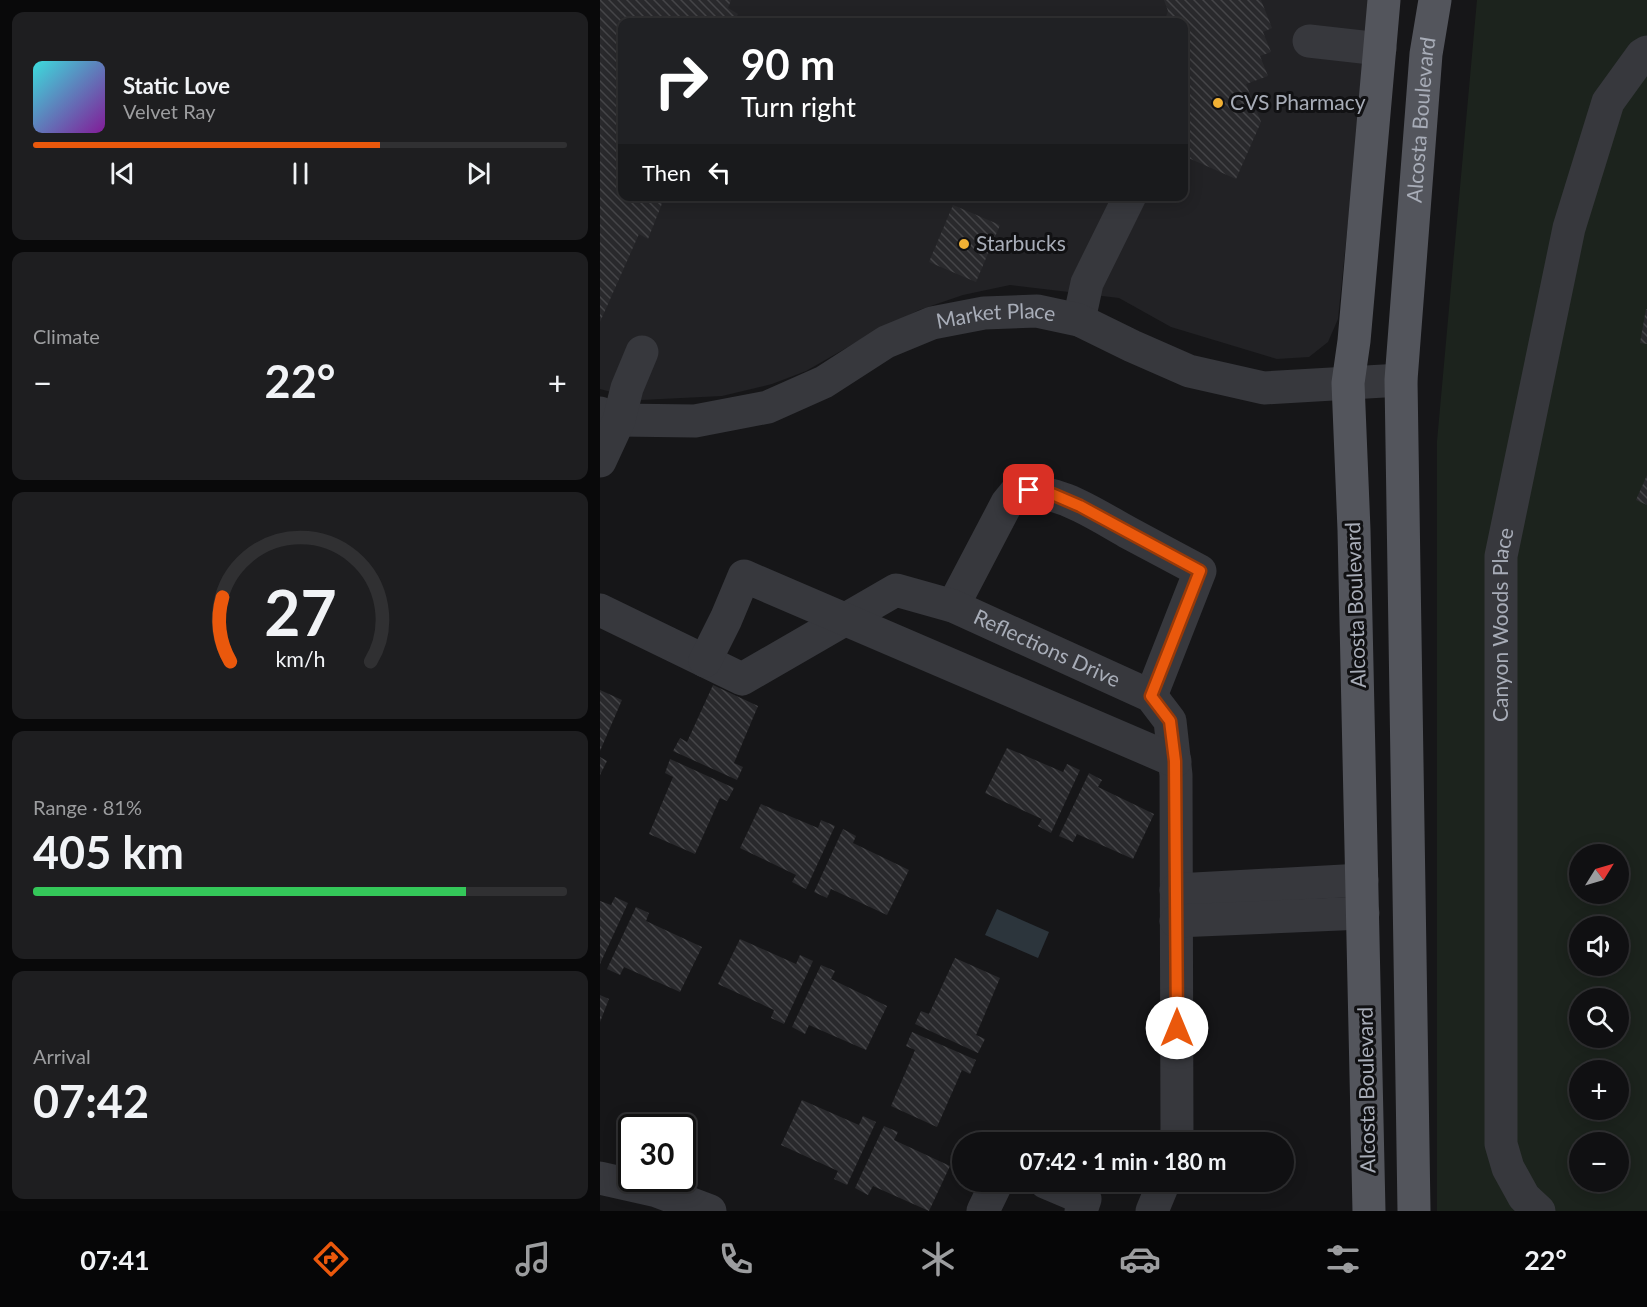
<!DOCTYPE html>
<meta charset="utf-8">
<style>
body{margin:0;font-family:Lato,sans-serif;background:#1e1e20;color:#f1f3f6;height:100vh;display:flex;flex-direction:column;font-size:22px;white-space:nowrap}
*{box-sizing:border-box;margin:0}
p{font-size:20px;color:#9c9d9f}
.icon{flex:none;width:33px;height:33px;fill:none;stroke:currentColor;stroke-width:2;stroke-linecap:round;stroke-linejoin:round}
.map{position:relative;flex:1;overflow:hidden}
.sheet{display:flex;flex-direction:column;gap:12px;padding:12px;background:#09090a;width:600px}
.sheet>*{flex:none}
.hud{position:absolute;left:18px;top:18px;width:570px;height:183px;border-radius:12px;box-shadow:0 3px 15px #0003,0 0 0 2px #303032;background:#202124;color:#fff;overflow:hidden}
.needle{width:39px;rotate:53deg}
.controls{position:absolute;left:969px;top:844px;display:grid;gap:12px}
.controls a{display:grid;place-items:center;width:60px;height:60px;border-radius:50%;background:#101012;box-shadow:0 3px 15px #0003,0 0 0 2px #303032;font-size:30px}
.speed{position:absolute;left:18px;top:1114px;display:flex;gap:12px;font-size:30px;font-weight:700;text-align:center}
.speed>*{display:grid;place-content:center;width:78px;height:78px;border-radius:50%;background:#101012;box-shadow:0 3px 15px #0003,0 0 0 2px #303032;line-height:1}
.speed .limit{border:3px solid #111;border-radius:9px;background:#fff;color:#111}
.pin{position:absolute;display:grid;place-items:center;width:51px;height:51px;color:#fff;margin:-26px;border-radius:12px;box-shadow:0 3px 9px #0006}
.me{position:absolute;width:66px;margin:-33px;rotate:0deg;stroke-linejoin:round;filter:drop-shadow(0 0 4px #0008)}
.turn{display:flex;align-items:center;gap:21px;height:126px;padding:0 24px;font-size:27px}
.turn .icon{width:78px;height:78px;stroke-width:2.5}
.turn b{display:block;font-size:42px;line-height:51px}
.then{display:flex;align-items:center;height:57px;padding:0 24px;background:#0003;gap:12px;font-size:22px}
.big{font-size:45px;font-weight:700;line-height:1.1}
.sheet .tile{flex:1;display:flex;flex-direction:column;justify-content:center;gap:9px;min-width:0;padding:0 21px;border-radius:12px;background:#1e1e20}
.sheet .dial{align-items:center;gap:0}
.dial svg{height:156px;overflow:visible;fill:none;stroke:#303032;stroke-width:7;stroke-linecap:round;text-anchor:middle}
.dial text{fill:#f1f3f6;stroke:none}
.song{display:flex;align-items:center;gap:18px}
.cover{width:72px;height:72px;border-radius:9px;background:linear-gradient(135deg,hsl(180 70% 55%),hsl(290 70% 35%))}
.played{height:6px;border-radius:3px;background:linear-gradient(90deg,#ea580c 65%,#303032 65%)}
.keys{display:flex;justify-content:space-around;direction:ltr}
.heat{display:flex;justify-content:space-between;align-items:center;font-size:33px;direction:ltr}
.charge{height:9px;border-radius:4px;background:linear-gradient(90deg,#34c759 81%,#303032 0)}
.trip{position:absolute;left:352px;top:1132px;width:342px;height:60px;border-radius:30px;background:#101012;box-shadow:0 3px 15px #0003,0 0 0 2px #303032;font-weight:700;line-height:60px;text-align:center}
.tabs{display:flex;height:96px;justify-content:space-around;align-items:center;background:#060607;color:#9c9d9f}
.tabs .icon{width:42px;height:42px}
.tabs .on{color:#ea580c}
.tabs b{font-size:27px;color:#f1f3f6}
main{display:flex;flex:1;min-height:0}
.map>svg:first-child{display:block}
.built{fill:#222225;fill-rule:evenodd}
.green{fill:#1c231d;fill-rule:evenodd}
.water{fill:#2c353c}
.building{fill:url(#building-back-hatch)}
.lines{fill:none;stroke-linecap:round;stroke-linejoin:round}
.minor{stroke:#37383d;stroke-width:33}
.major{stroke:#53555c;stroke-width:33}
.route-casing{stroke:#983908;stroke-width:15}
.route{stroke:#ea580c;stroke-width:10}
.poi-dot{fill:#f2b134;stroke:#111113;stroke-width:2}
.labels{text-anchor:middle;stroke-width:6;stroke-linejoin:round;paint-order:stroke}
.poi-label{font-size:21px;fill:#a8adb8;stroke:#111113;text-anchor:start}
.street-label{font-size:21px;fill:#a8adb8;stroke:#111113}
</style>
<main>
<section class="sheet">
<div class="tile">
<div class="song"><i class="cover"></i><div><b>Static Love</b><p>Velvet Ray</p></div></div>
<div class="played"></div>
<div class="keys"><svg class="icon" aria-label="previous" viewBox="0 0 24 24"><path d="M18 5L8 12l10 7zM5 5v14"/></svg><svg class="icon" aria-label="pause" viewBox="0 0 24 24"><path d="M8 5v14M16 5v14"/></svg><svg class="icon" aria-label="next" viewBox="0 0 24 24"><path d="M6 5l10 7-10 7zM19 5v14"/></svg></div>
</div>
<div class="tile"><p>Climate</p>
<div class="heat"><a>−</a><b class="big">22°</b><a>+</a></div>
</div>
<div class="tile dial"><svg viewBox="0 0 100 80">
<path d="M14 69A42 42 0 1 1 86 69"/>
<path d="M14 69A42 42 0 0 1 10 36" stroke="#ea580c"/>
<text x="50" y="56" font-size="32" font-weight="700">27</text>
<text x="50" y="72" font-size="11">km/h</text>
</svg></div>
<div class="tile"><p>Range · 81%</p><b class="big">405 km</b><div class="charge"></div></div>
<div class="tile"><p>Arrival</p><b class="big">07:42</b></div>
</section>
<div class="map">
<svg width="1047" height="1211" viewBox="0 0 1047 1211">
<defs>
<pattern id="building-back-hatch" width="6" height="6" patternUnits="userSpaceOnUse" patternTransform="scale(1.5)"><rect width="6" height="6" fill="#29292c"/><path d="M-1 5l2 2M0 0l6 6M5-1l2 2" fill="none" stroke="#454548"/></pattern>
</defs>
<rect width="100%" height="100%" fill="#161618"/>
<path class="built" d="M 0,0 L 771,0 L 738,319 L 728,342 L 709,357 L 677,359 L 571,327 L 519,298 L 410,285 L 363,295 L 319,310 L 269,335 L 206,371 L 172,384 L 122,396 L 41,400 L 0,389 ZM 22,22 L 584,22 L 584,196 L 22,196 Z"/>
<path class="green" d="M 877,0 L 1047,0 L 1047,1211 L 837,1211 L 837,441 ZM 980,855 L 1018,855 L 1018,894 L 980,894 ZM 980,927 L 1018,927 L 1018,966 L 980,966 ZM 980,999 L 1018,999 L 1018,1038 L 980,1038 ZM 980,1071 L 1018,1071 L 1018,1110 L 980,1110 ZM 980,1143 L 1018,1143 L 1018,1182 L 980,1182 Z"/>
<polygon class="water" points="397,909 449,932 438,958 385,935"/>
<g class="building">
<polygon points="0,0 131,0 128,8 138,14 134,22 22,22 22,196 65,196 48,239 39,234 0,322"/>
<polygon points="564,0 661,0 672,28 663,32 671,52 660,56 668,76 646,84 661,122 636,179 584,156 584,22 564,22 568,11"/>
<polygon points="353,205 400,225 376,282 329,262"/>
<polygon points="1046,309 1047,309 1047,344 1040,343"/>
<polygon points="1047,475 1047,505 1036,500"/>
<polygon points="113,685 158,706 134,763 143,767 137,780 73,751 80,738 87,742"/>
<polygon points="0,690 22,700 0,751"/>
<polygon points="407,748 463,772 467,764 480,770 451,833 438,826 442,819 385,793"/>
<polygon points="0,757 7,761 0,775"/>
<polygon points="70,759 134,788 127,801 120,798 95,854 49,834 73,777 65,773"/>
<polygon points="489,773 502,780 498,787 554,814 533,859 477,834 473,842 459,836"/>
<polygon points="161,804 218,828 221,820 235,826 206,889 192,882 196,875 140,848"/>
<polygon points="243,829 256,836 253,843 309,870 287,915 231,889 227,898 214,892"/>
<polygon points="15,897 28,903 0,964 0,901 11,905"/>
<polygon points="36,907 49,913 46,921 102,947 80,992 24,967 20,975 7,969"/>
<polygon points="140,939 196,964 200,955 213,961 184,1024 171,1018 174,1010 118,984"/>
<polygon points="355,958 400,978 376,1035 385,1039 378,1053 315,1024 321,1011 329,1014"/>
<polygon points="221,965 235,971 231,979 287,1006 266,1050 209,1025 205,1034 192,1027"/>
<polygon points="0,995 9,999 0,1022"/>
<polygon points="312,1032 376,1060 370,1074 362,1070 337,1127 291,1106 315,1050 306,1046"/>
<polygon points="202,1100 259,1125 263,1116 276,1122 247,1185 234,1179 238,1171 181,1145"/>
<polygon points="284,1126 298,1132 294,1140 350,1166 329,1211 273,1186 268,1195 255,1188"/>
</g>
<g class="lines">
<g class="minor">
<polyline points="709,41 780,49"/>
<polyline points="479,320 487,283 530,196"/>
<path id="s1" d="M 0,413 L 19,420 L 95,421 L 168,407 L 224,382 L 286,342 L 332,323 L 384,313 L 437,311 L 479,320 L 532,346 L 589,371 L 664,388 L 801,380"/>
<polyline points="0,461 19,420 27,388 42,352"/>
<path d="M 353,606 L 407,503 L 416,492 C 456,487 493,513 527,532 C 551,545 576,558 600,571 L 551,696"/>
<path id="s2" d="M 0,610 L 142,679 L 296,590 L 353,606 L 551,696 L 570,721 L 576,775 L 577,1143"/>
<polyline points="105,661 126,619 144,576 575,761"/>
<polyline points="576,890 762,880"/>
<polyline points="576,921 763,913"/>
<polyline points="0,1178 57,1191 110,1211"/>
<polyline points="445,1182 485,1199 481,1211"/>
<polyline points="383,1211 397,1182"/>
<polyline points="552,1211 564,1182"/>
<path id="s3" d="M 939,1211 L 924,1197 L 908,1168 L 901,1144 L 901,556 L 969,228 L 1008,102 L 1042,55 L 1047,52"/>
</g>
<g class="major">
<polyline points="769,1211 754,530 748,383 754,341 784,0"/>
<path id="s4" d="M 814,1211 L 801,380 L 826,54 L 835,0"/>
</g>
</g>
<g class="lines">
<g class="route-casing">
<polyline id="route" points="429,490 452,494 480,506 600,571 551,696 570,721 575,761 577,1028"/>
</g>
<use href="#route" class="route"/>
</g>
<g class="poi-dot">
<circle cx="618" cy="103" r="6"/>
<circle cx="364" cy="244" r="6"/>
</g>
<g class="labels">
<g class="poi-label">
<text x="630" y="110">CVS Pharmacy</text>
<text x="376" y="251">Starbucks</text>
</g>
<g class="street-label">
<text dy="7" stroke="none"><textPath href="#s4" startOffset="1092">Alcosta Boulevard</textPath></text>
<text dy="7" stroke="none"><textPath href="#s1" startOffset="420">Market Place</textPath></text>
<text transform="translate(756 605) rotate(-92)" y="7">Alcosta Boulevard</text>
<text dy="7" stroke="none"><textPath href="#s3" startOffset="598">Canyon Woods Place</textPath></text>
<text dy="7" stroke="none"><textPath href="#s2" startOffset="498">Reflections Drive</textPath></text>
<text transform="translate(767 1090) rotate(-91)" y="7">Alcosta Boulevard</text>
</g>
</g>
</svg>
<div class="controls">
<a><svg class="needle" viewBox="-14 -14 28 28"><path d="M0-13l5 13h-10z" fill="#e53935"/><path d="M0 13l5-13h-10z" fill="#9c9d9f"/></svg></a>
<a><svg class="icon" aria-label="sound" viewBox="0 0 24 24"><path d="M4 9h4l5-4v14l-5-4H4zM17 9q2 3 0 6"/></svg></a>
<a><svg class="icon" aria-label="search" viewBox="0 0 24 24"><circle cx="10" cy="10" r="6"/><path d="M15 15l6 6"/></svg></a>
<a>+</a>
<a>−</a>
</div>
<div class="speed"><div class="limit">30</div></div>
<div class="pin" style="left:429px;top:490px;background:#d93025"><svg class="icon" aria-label="arrive" viewBox="0 0 24 24"><path d="M6 21V4h12l-3 4 3 4H6"/></svg></div>
<svg class="me" style="left:577px;top:1028px" viewBox="-20 -20 40 40"><circle r="19" fill="#fff"/><path d="M0-13L10 11 0 6-10 11z" fill="#ea580c"/></svg>
<div class="trip">07:42 · 1 min · 180 m</div>
<div class="hud">
<div class="turn"><svg class="icon" aria-label="right" viewBox="0 0 24 24"><path d="M7 20v-9h11M14 6l5 5-5 5"/></svg><div><b>90 m</b>Turn right</div></div>
<div class="then">Then<svg class="icon" aria-label="left" viewBox="0 0 24 24"><path d="M17 20v-9H6M10 6l-5 5 5 5"/></svg></div>
</div>
</div>
</main>
<nav class="tabs">
<b>07:41</b>
<svg class="icon on" aria-label="directions" viewBox="0 0 24 24"><path d="M12 3l9 9-9 9-9-9zM9 14v-3h6M13 9l2 2-2 2"/></svg>
<svg class="icon" aria-label="music" viewBox="0 0 24 24"><path d="M9 18V5l10-2v13"/><circle cx="6" cy="18" r="3"/><circle cx="16" cy="16" r="3"/></svg>
<svg class="icon" aria-label="phone" viewBox="0 0 24 24"><path d="M5 4h4l2 5-3 2q2 4 5 5l2-3 5 2v4C11 20 4 13 5 4z"/></svg>
<svg class="icon" aria-label="climate" viewBox="0 0 24 24"><path d="M12 3v18M4 7l16 10M4 17L20 7"/></svg>
<svg class="icon" aria-label="car" viewBox="0 0 24 24"><path d="M5 17H2v-5l4-1 3-4h7l3 4 3 1v5h-3M9 17h6M6 11h13"/><circle cx="7" cy="17" r="2"/><circle cx="17" cy="17" r="2"/></svg>
<svg class="icon" aria-label="filters" viewBox="0 0 24 24"><path d="M4 7h16M4 17h16"/><circle cx="9" cy="7" r="2"/><circle cx="15" cy="17" r="2"/></svg>
<b>22°</b>
</nav>
